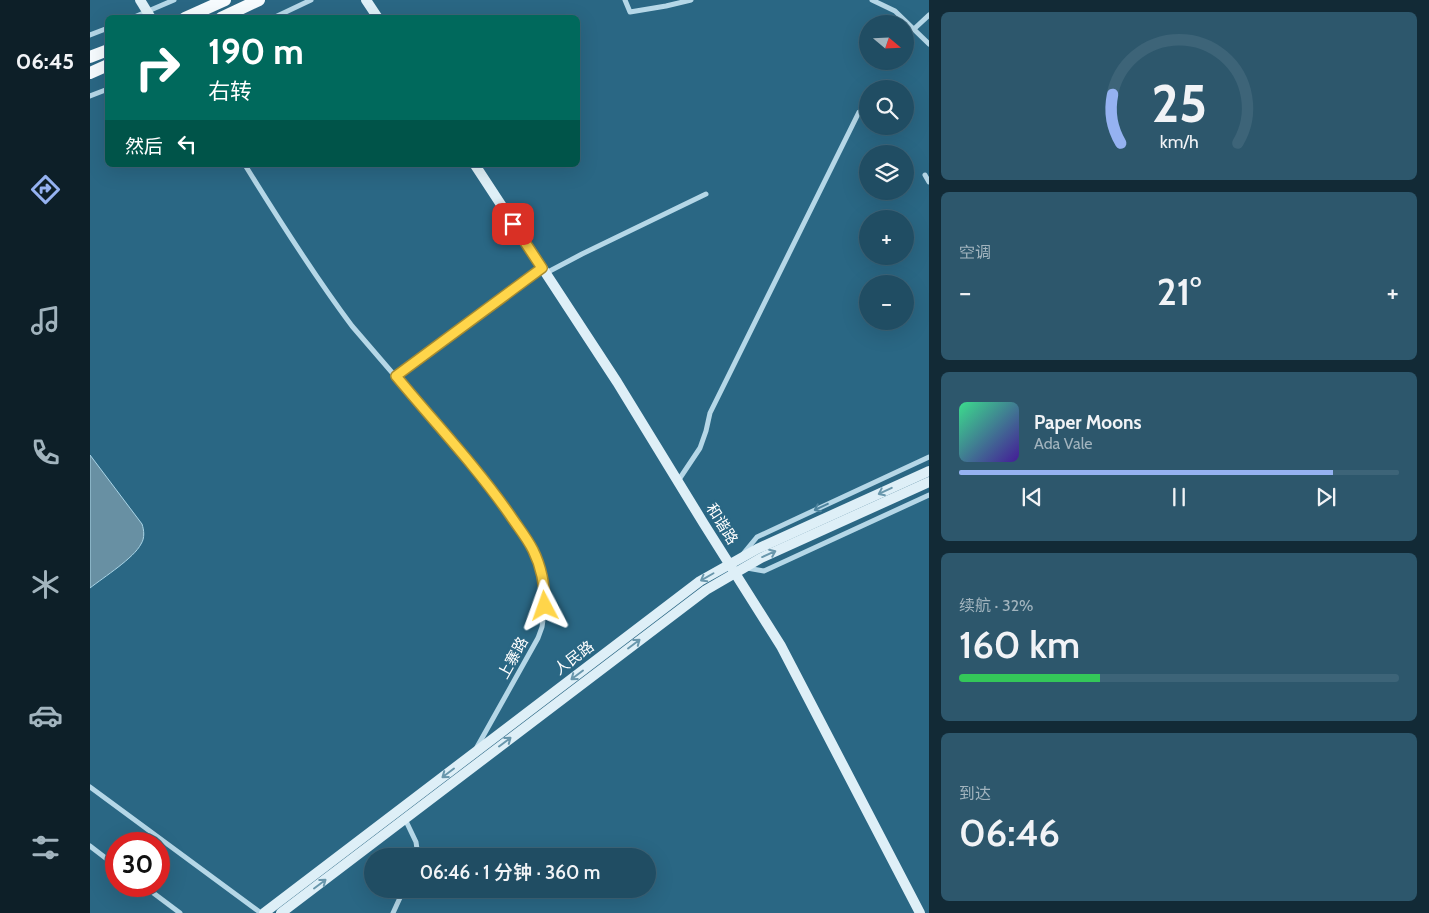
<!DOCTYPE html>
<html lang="zh">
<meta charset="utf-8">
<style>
body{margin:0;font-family:Cabin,"Noto Sans SC",sans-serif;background:#2d576c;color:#f1f3f6;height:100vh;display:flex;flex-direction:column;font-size:19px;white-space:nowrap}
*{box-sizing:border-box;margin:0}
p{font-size:16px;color:#a2b4be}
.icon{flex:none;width:28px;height:28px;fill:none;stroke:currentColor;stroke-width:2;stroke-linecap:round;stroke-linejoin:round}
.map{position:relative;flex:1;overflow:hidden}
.details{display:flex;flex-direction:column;gap:12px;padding:12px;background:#122a36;width:500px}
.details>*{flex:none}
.banner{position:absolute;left:15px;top:15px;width:475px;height:152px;border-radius:8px;box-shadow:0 5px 20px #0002,0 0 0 1px #3d6478;background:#00695c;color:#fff;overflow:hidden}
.needle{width:32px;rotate:109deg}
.tools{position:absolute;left:769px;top:15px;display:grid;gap:10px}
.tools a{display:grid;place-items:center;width:55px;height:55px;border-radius:50%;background:#204d63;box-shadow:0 5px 20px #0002,0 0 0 1px #3d6478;font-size:25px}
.speed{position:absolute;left:15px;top:832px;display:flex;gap:10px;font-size:25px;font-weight:700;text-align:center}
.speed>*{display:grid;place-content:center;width:65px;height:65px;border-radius:50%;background:#204d63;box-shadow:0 5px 20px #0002,0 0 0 1px #3d6478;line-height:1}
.speed .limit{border:8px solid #d22;background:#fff;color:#111}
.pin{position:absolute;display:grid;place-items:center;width:42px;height:42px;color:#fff;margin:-21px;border-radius:10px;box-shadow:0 2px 8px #0006}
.me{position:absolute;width:55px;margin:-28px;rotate:356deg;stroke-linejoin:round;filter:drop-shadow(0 0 4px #0008)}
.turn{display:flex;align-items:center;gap:18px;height:105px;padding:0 20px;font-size:22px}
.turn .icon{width:65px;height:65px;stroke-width:2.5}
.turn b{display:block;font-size:35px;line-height:42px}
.then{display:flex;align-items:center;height:48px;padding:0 20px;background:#0003;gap:10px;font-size:19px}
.big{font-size:38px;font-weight:600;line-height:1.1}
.details .widget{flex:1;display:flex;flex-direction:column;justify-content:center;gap:8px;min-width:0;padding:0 18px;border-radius:8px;background:#2d576c}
.details .dial{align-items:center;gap:0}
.dial svg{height:130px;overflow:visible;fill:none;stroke:#3d6478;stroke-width:7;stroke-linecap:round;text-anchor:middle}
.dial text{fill:#f1f3f6;stroke:none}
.song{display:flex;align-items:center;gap:15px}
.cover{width:60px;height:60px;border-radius:8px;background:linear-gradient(135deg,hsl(150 70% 55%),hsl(260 70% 35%))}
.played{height:5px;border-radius:2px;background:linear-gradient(90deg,#95b2f1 85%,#3d6478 85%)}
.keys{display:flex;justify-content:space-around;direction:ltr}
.heat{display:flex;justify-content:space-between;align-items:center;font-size:28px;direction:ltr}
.charge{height:8px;border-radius:4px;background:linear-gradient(90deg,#34c759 32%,#3d6478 0)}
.trip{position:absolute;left:274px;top:848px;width:292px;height:50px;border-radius:25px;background:#204d63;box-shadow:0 5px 20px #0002,0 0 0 1px #3d6478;font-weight:600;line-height:50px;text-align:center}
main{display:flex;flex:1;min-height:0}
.tab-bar{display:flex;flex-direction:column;width:90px;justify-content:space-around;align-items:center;background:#0d1f28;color:#a2b4be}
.tab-bar .icon{width:35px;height:35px}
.tab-bar .active{color:#95b2f1}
.tab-bar b{font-size:22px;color:#f1f3f6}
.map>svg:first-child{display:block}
.water{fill:#6890a3;stroke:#aad5e7}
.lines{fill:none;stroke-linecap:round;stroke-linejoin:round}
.street{stroke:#b5d7e7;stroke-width:5}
.secondary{stroke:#deeff7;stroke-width:10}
.primary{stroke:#f6fbfe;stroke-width:12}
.oneway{stroke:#6997ac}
.oneway2{stroke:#4d839d}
.route-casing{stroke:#a68a30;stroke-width:12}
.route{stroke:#ffd54a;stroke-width:9}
.labels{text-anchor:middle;stroke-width:5;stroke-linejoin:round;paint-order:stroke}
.street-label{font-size:15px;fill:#fff;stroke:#2a6784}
</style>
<main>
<nav class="tab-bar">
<b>06:45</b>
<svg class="icon active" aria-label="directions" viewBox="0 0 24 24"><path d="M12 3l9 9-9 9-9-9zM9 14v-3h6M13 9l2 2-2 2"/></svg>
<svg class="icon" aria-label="music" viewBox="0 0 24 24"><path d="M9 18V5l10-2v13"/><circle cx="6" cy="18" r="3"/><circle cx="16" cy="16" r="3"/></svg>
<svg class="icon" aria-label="phone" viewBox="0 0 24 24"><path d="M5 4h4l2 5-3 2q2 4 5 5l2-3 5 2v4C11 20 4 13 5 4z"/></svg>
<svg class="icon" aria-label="climate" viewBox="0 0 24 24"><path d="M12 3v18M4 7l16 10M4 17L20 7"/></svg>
<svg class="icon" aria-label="car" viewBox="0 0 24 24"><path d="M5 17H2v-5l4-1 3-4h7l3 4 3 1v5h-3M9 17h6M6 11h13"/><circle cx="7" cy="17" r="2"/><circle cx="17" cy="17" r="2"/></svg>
<svg class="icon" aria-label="filters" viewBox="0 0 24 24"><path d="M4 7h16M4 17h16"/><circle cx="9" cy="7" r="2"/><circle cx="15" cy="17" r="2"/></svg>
</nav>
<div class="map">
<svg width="839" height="913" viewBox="0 0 839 913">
<rect width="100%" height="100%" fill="#2a6784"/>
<path class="water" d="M 0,455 L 52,524 C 54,530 55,538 51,544 C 44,558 14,577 0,588 Z"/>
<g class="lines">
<g class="street">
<polyline points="535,0 540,12 576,6 601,0"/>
<polyline points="782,0 805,11 839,44"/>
<polyline points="42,18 84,0"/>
<polyline points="183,18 221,0"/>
<polyline points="824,29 839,15"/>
<polyline points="0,35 18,28"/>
<polyline points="0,96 18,89"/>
<path d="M 155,165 C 189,220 223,274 262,326 L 404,491 L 438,540 L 444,551 L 452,574 L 454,585 L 455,606 L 452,627 L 448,638 L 387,747"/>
<polyline points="835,175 839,182"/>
<polyline points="456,273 492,254 616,194"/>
<polyline points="306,376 452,268"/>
<polyline points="588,481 610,448 616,431 620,413 769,112"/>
<polyline points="653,554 667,537 839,457"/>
<polyline points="657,568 674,571 839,495"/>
<polyline points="0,787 171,913"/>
<polyline points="315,819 326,842 328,856"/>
<polyline points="0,846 26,866"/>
<polyline points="54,886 90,913"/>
<polyline points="303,913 314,889"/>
</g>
<g class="secondary">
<polyline points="50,0 61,18"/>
<polyline points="276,0 288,18"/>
<polyline points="385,165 527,382 614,524 691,646 830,913"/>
<polyline points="174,913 610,581 667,549 839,471"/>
<polyline points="191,913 616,590 671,558 839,482"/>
</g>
<g class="primary">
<polyline points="95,18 135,0"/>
<polyline points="131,18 169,0"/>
<polyline points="0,57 18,50"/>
<polyline points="0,73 18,65"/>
</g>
</g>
<defs><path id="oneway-shaft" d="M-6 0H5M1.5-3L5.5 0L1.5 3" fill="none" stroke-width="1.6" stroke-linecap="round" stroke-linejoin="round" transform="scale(1.25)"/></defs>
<g class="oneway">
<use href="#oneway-shaft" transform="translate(795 491) rotate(155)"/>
<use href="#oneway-shaft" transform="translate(679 554) rotate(-24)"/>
<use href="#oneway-shaft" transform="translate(617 577) rotate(150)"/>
<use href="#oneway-shaft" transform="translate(544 644) rotate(-37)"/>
<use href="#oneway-shaft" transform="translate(487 675) rotate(143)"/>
<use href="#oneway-shaft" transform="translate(415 742) rotate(-37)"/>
<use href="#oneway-shaft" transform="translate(358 773) rotate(143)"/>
<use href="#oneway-shaft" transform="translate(230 884) rotate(-37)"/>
</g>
<use class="oneway2" href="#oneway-shaft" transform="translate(731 507) rotate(155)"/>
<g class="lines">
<g class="route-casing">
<path id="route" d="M 423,224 L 452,268 L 306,376 C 344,422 386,466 420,515 C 428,527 437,538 443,550 C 452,568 455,587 455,606"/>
</g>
<use href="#route" class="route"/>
</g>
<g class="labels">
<g class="street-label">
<text transform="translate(632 524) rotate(58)" y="5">和谐路</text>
<text transform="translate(423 658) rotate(-61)" y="5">上寨路</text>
<text transform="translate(484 658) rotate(-37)" y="5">人民路</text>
</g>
</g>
</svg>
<div class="tools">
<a><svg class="needle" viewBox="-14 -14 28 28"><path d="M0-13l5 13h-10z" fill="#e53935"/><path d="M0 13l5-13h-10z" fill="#a2b4be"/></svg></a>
<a><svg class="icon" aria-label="search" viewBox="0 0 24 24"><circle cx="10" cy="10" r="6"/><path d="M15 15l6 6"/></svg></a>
<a><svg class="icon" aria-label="layers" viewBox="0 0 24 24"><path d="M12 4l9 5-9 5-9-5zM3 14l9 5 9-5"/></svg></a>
<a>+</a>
<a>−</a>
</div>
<div class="speed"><div class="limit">30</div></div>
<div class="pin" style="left:423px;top:224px;background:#d93025"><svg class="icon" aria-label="arrive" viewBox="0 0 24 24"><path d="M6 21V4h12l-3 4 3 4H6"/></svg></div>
<svg class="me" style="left:455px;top:606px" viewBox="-20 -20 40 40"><path d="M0-17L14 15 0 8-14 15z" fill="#ffd54a" stroke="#fff" stroke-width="4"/></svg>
<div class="trip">06:46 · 1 分钟 · 360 m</div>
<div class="banner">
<div class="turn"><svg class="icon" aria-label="right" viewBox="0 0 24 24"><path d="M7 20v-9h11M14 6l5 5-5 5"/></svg><div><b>190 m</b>右转</div></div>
<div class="then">然后<svg class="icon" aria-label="left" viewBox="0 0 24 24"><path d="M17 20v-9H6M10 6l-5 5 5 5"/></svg></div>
</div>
</div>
<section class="details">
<div class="widget dial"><svg viewBox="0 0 100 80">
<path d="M14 69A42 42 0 1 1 86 69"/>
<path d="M14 69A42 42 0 0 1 9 39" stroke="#95b2f1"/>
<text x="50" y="56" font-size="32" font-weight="700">25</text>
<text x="50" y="72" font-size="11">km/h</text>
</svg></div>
<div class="widget"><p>空调</p>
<div class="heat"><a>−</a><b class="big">21°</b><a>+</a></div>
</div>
<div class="widget">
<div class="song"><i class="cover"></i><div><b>Paper Moons</b><p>Ada Vale</p></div></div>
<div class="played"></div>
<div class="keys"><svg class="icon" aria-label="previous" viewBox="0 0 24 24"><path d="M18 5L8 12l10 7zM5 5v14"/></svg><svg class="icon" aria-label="pause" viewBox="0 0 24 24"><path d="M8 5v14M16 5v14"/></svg><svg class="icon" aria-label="next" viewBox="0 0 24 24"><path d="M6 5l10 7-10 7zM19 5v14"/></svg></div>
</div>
<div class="widget"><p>续航 · 32%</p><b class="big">160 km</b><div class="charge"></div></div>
<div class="widget"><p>到达</p><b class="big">06:46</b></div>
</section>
</main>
